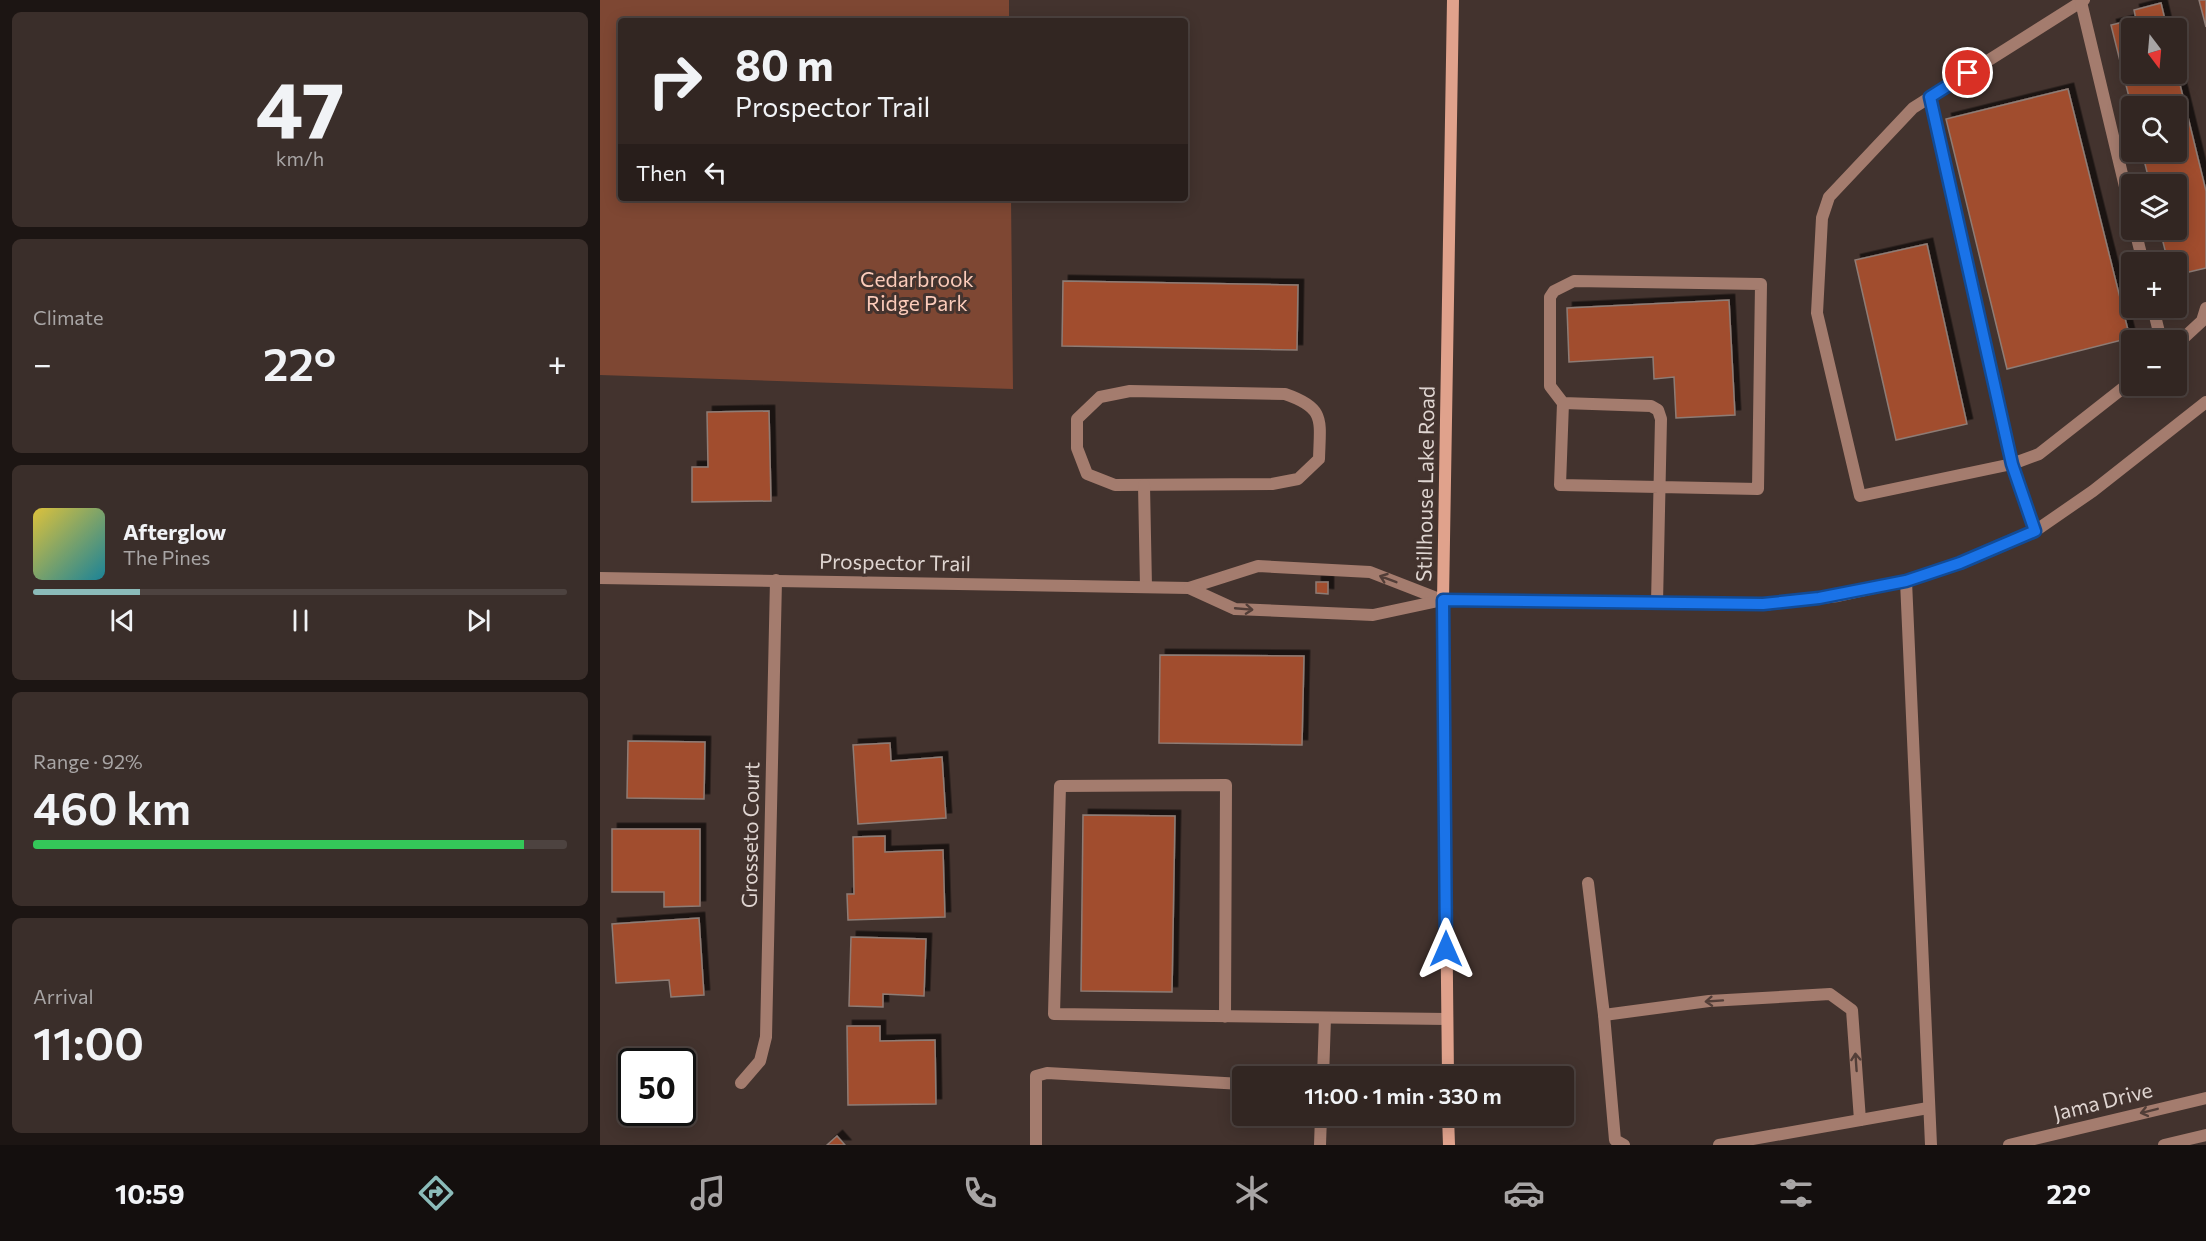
<!DOCTYPE html>
<meta charset="utf-8">
<style>
body{margin:0;font-family:Commissioner,sans-serif;background:#3a2e2a;color:#f1f3f6;height:100vh;display:flex;flex-direction:column;font-size:22px;white-space:nowrap}
*{box-sizing:border-box;margin:0}
p{font-size:20px;color:#a8a5a5}
.icon{flex:none;width:33px;height:33px;fill:none;stroke:currentColor;stroke-width:2;stroke-linecap:round;stroke-linejoin:round}
.map{position:relative;flex:1;overflow:hidden}
.details{display:flex;flex-direction:column;gap:12px;padding:12px;background:#1c1513;width:600px}
.details>*{flex:none}
.guide{position:absolute;left:18px;top:18px;width:570px;height:183px;border-radius:6px;box-shadow:0 3px 15px #0003,0 0 0 2px #4d4340;background:#322622;color:#f1f3f6;overflow:hidden}
.needle{width:39px;rotate:164deg}
.fabs{position:absolute;left:1521px;top:18px;display:grid;gap:12px}
.fabs a{display:grid;place-items:center;width:66px;height:66px;border-radius:6px;background:#322622;box-shadow:0 3px 15px #0003,0 0 0 2px #4d4340;font-size:30px}
.speed{position:absolute;left:18px;top:1048px;display:flex;gap:12px;font-size:30px;font-weight:700;text-align:center}
.speed>*{display:grid;place-content:center;width:78px;height:78px;border-radius:50%;background:#322622;box-shadow:0 3px 15px #0003,0 0 0 2px #4d4340;line-height:1}
.speed .limit{border:3px solid #111;border-radius:9px;background:#fff;color:#111}
.pin{position:absolute;display:grid;place-items:center;width:51px;height:51px;color:#fff;margin:-26px;border:3px solid #fff;border-radius:50%;box-shadow:0 2px 6px #0007}
.me{position:absolute;width:66px;margin:-33px;rotate:0deg;stroke-linejoin:round;filter:drop-shadow(0 0 4px #0008)}
.turn{display:flex;align-items:center;gap:21px;height:126px;padding:0 18px;font-size:27px}
.turn .icon{width:78px;height:78px;stroke-width:2.5}
.turn b{display:block;font-size:42px;line-height:51px}
.then{display:flex;align-items:center;height:57px;padding:0 18px;background:#0003;gap:12px;font-size:22px}
.big{font-size:45px;font-weight:600;line-height:1.1}
.details .card{flex:1;display:flex;flex-direction:column;justify-content:center;gap:9px;min-width:0;padding:0 21px;border-radius:9px;background:#3a2e2a}
.details .dial{align-items:center;gap:0}
.dial b{font-size:78px;line-height:1}
.song{display:flex;align-items:center;gap:18px}
.cover{width:72px;height:72px;border-radius:9px;background:linear-gradient(135deg,hsl(50 70% 55%),hsl(190 70% 35%))}
.played{height:6px;border-radius:3px;background:linear-gradient(90deg,#8bbbb9 20%,#4d4340 20%)}
.keys{display:flex;justify-content:space-around;direction:ltr}
.heat{display:flex;justify-content:space-between;align-items:center;font-size:33px;direction:ltr}
.charge{height:9px;border-radius:4px;background:linear-gradient(90deg,#34c759 92%,#4d4340 0)}
.trip{position:absolute;left:632px;top:1066px;width:342px;height:60px;border-radius:6px;background:#322622;box-shadow:0 3px 15px #0003,0 0 0 2px #4d4340;font-weight:600;line-height:60px;text-align:center}
.dock{display:flex;height:96px;justify-content:space-around;align-items:center;background:#140f0e;color:#a8a5a5}
.dock .icon{width:42px;height:42px}
.dock .current{color:#8bbbb9}
.dock b{font-size:27px;color:#f1f3f6}
main{display:flex;flex:1;min-height:0}
.map>svg:first-child{display:block}
.green{fill:#7e4733}
.building{fill:#a14e2f;stroke:#8e7c75;stroke-width:1.5;filter:url(#shadow)}
.lines{fill:none;stroke-linecap:round;stroke-linejoin:round}
.service{stroke:#a47c6e;stroke-width:12}
.minor{stroke:#a47c6e;stroke-width:12}
.secondary{stroke:#e0a28c;stroke-width:12}
.oneway{stroke:#523e38}
.route-casing{stroke:#114b97;stroke-width:15}
.route{stroke:#1a73e8;stroke-width:10}
.labels{text-anchor:middle;stroke-width:6;stroke-linejoin:round;paint-order:stroke}
.park-label{font-size:21px;fill:#fbcbba;stroke:#43332e}
.street-label{font-size:21px;fill:#dfd5d1;stroke:#43332e}
</style>
<main>
<section class="details">
<div class="card dial"><b>47</b><p>km/h</p></div>
<div class="card"><p>Climate</p>
<div class="heat"><a>−</a><b class="big">22°</b><a>+</a></div>
</div>
<div class="card">
<div class="song"><i class="cover"></i><div><b>Afterglow</b><p>The Pines</p></div></div>
<div class="played"></div>
<div class="keys"><svg class="icon" aria-label="previous" viewBox="0 0 24 24"><path d="M18 5L8 12l10 7zM5 5v14"/></svg><svg class="icon" aria-label="pause" viewBox="0 0 24 24"><path d="M8 5v14M16 5v14"/></svg><svg class="icon" aria-label="next" viewBox="0 0 24 24"><path d="M6 5l10 7-10 7zM19 5v14"/></svg></div>
</div>
<div class="card"><p>Range · 92%</p><b class="big">460 km</b><div class="charge"></div></div>
<div class="card"><p>Arrival</p><b class="big">11:00</b></div>
</section>
<div class="map">
<svg width="1606" height="1145" viewBox="0 0 1606 1145">
<defs>
<filter id="shadow"><feDropShadow dx="5.5" dy="-5.5" stdDeviation="0" flood-color="#0009"/></filter>
</defs>
<rect width="100%" height="100%" fill="#43332e"/>
<polygon class="green" points="0,0 409,0 409,21 21,21 21,198 411,198 413,389 0,375"/>
<g class="building">
<polygon points="1599,0 1606,0 1606,27"/>
<polygon points="1561,3 1567,28 1532,28 1532,74 1576,74 1576,68 1606,191 1606,268 1576,275 1576,262 1568,262 1560,230 1576,230 1576,184 1550,184 1542,152 1576,152 1576,106 1532,106 1532,109 1511,25 1536,19 1534,10"/>
<polygon points="1468,89 1530,338 1407,369 1346,119"/>
<polygon points="1327,244 1367,424 1296,440 1255,260"/>
<polygon points="463,281 698,285 697,350 462,346"/>
<polygon points="1129,300 1135,415 1076,418 1074,377 1054,379 1053,357 969,362 967,308"/>
<polygon points="169,411 171,501 92,502 92,467 108,467 107,412"/>
<polygon points="716,582 728,582 728,594 716,593"/>
<polygon points="560,655 704,656 702,745 559,743"/>
<polygon points="28,741 105,742 104,799 27,798"/>
<polygon points="290,743 291,761 342,757 346,818 258,824 253,745"/>
<polygon points="483,815 575,816 572,992 481,991"/>
<polygon points="12,829 100,829 100,906 64,907 64,892 12,892"/>
<polygon points="285,836 285,852 343,850 345,917 248,920 247,894 254,894 253,837"/>
<polygon points="99,918 104,995 71,997 69,980 16,983 12,924"/>
<polygon points="251,937 326,939 324,996 283,994 283,1007 249,1006"/>
<polygon points="247,1026 280,1026 280,1041 335,1040 336,1104 248,1105"/>
<polygon points="237,1136 245,1145 227,1145"/>
</g>
<g class="lines">
<g class="service">
<polyline points="1484,0 1313,108 1229,197 1222,218 1217,313 1260,496 1412,464 1439,454 1532,381"/>
<polyline points="1481,2 1532,216"/>
<polyline points="1330,97 1412,464 1435,531"/>
<polyline points="1535,230 1543,262"/>
<polyline points="1553,308 1561,340"/>
<polyline points="1576,345 1602,321 1606,308"/>
<path d="M 530,391 L 685,394 C 726,408 720,420 719,459 L 698,479 L 672,484 L 515,485 L 487,474 L 477,448 L 477,419 L 500,397 Z"/>
<polyline points="963,403 960,485 1158,489 1161,284 974,281 954,291 950,297 950,386 963,403 1051,406 1058,410 1061,419 1057,603"/>
<polyline points="544,485 546,587"/>
<polyline points="1306,581 1331,1145"/>
<polyline points="988,883 1004,1015 1015,1140 1024,1145"/>
<polyline points="1004,1015 1109,1001 1230,994 1252,1010 1260,1120"/>
<polyline points="625,1017 626,785 460,786 454,1014 847,1019"/>
<polyline points="723,1077 725,1018"/>
<polyline points="436,1145 436,1076 447,1073 642,1084"/>
<polyline points="720,1145 721,1116"/>
<polyline points="1119,1145 1328,1108"/>
</g>
<g class="minor">
<polyline points="0,578 589,588 658,566 770,572 842,600"/>
<polyline points="589,588 635,609 773,615 843,600 1163,605 1238,596 1306,581 1360,563 1435,531 1493,491 1606,402"/>
<polyline points="141,1083 160,1061 166,1037 176,580"/>
<polyline points="1409,1145 1606,1098"/>
<polyline points="1564,1145 1606,1135"/>
</g>
<g class="secondary">
<polyline points="848,1077 843,600 853,0"/>
<polyline points="848,1116 849,1145"/>
</g>
</g>
<defs><path id="oneway-shaft" d="M-6 0H5M1.5-3L5.5 0L1.5 3" fill="none" stroke-width="1.6" stroke-linecap="round" stroke-linejoin="round" transform="scale(1.5)"/></defs>
<g class="oneway">
<use href="#oneway-shaft" transform="translate(788 579) rotate(-159)"/>
<use href="#oneway-shaft" transform="translate(644 609) rotate(5)"/>
<use href="#oneway-shaft" transform="translate(1114 1001) rotate(176)"/>
<use href="#oneway-shaft" transform="translate(1256 1062) rotate(-94)"/>
<use href="#oneway-shaft" transform="translate(1549 1111) rotate(166)"/>
</g>
<g class="lines">
<g class="route-casing">
<polyline id="route" points="846,949 843,600 1163,604 1219,598 1306,581 1360,563 1435,531 1412,464 1330,97 1368,73"/>
</g>
<use href="#route" class="route"/>
</g>
<g class="labels">
<g class="park-label">
<text x="317" y="287">Cedarbrook<tspan x="317" dy="24">Ridge Park</tspan></text>
</g>
<g class="street-label">
<text transform="translate(826 484) rotate(-89)" y="7">Stillhouse Lake Road</text>
<text transform="translate(295 563) rotate(1)" y="7">Prospector Trail</text>
<text transform="translate(151 835) rotate(-89)" y="7">Grosseto Court</text>
<text transform="translate(1503 1102) rotate(-14)" y="7">Jama Drive</text>
</g>
</g>
</svg>
<div class="fabs">
<a><svg class="needle" viewBox="-14 -14 28 28"><path d="M0-13l5 13h-10z" fill="#e53935"/><path d="M0 13l5-13h-10z" fill="#a8a5a5"/></svg></a>
<a><svg class="icon" aria-label="search" viewBox="0 0 24 24"><circle cx="10" cy="10" r="6"/><path d="M15 15l6 6"/></svg></a>
<a><svg class="icon" aria-label="layers" viewBox="0 0 24 24"><path d="M12 4l9 5-9 5-9-5zM3 14l9 5 9-5"/></svg></a>
<a>+</a>
<a>−</a>
</div>
<div class="speed"><div class="limit">50</div></div>
<div class="pin" style="left:1368px;top:73px;background:#d93025"><svg class="icon" aria-label="arrive" viewBox="0 0 24 24"><path d="M6 21V4h12l-3 4 3 4H6"/></svg></div>
<svg class="me" style="left:846px;top:949px" viewBox="-20 -20 40 40"><path d="M0-17L14 15 0 8-14 15z" fill="#1a73e8" stroke="#fff" stroke-width="4"/></svg>
<div class="trip">11:00 · 1 min · 330 m</div>
<div class="guide">
<div class="turn"><svg class="icon" aria-label="right" viewBox="0 0 24 24"><path d="M7 20v-9h11M14 6l5 5-5 5"/></svg><div><b>80 m</b>Prospector Trail</div></div>
<div class="then">Then<svg class="icon" aria-label="left" viewBox="0 0 24 24"><path d="M17 20v-9H6M10 6l-5 5 5 5"/></svg></div>
</div>
</div>
</main>
<nav class="dock">
<b>10:59</b>
<svg class="icon current" aria-label="directions" viewBox="0 0 24 24"><path d="M12 3l9 9-9 9-9-9zM9 14v-3h6M13 9l2 2-2 2"/></svg>
<svg class="icon" aria-label="music" viewBox="0 0 24 24"><path d="M9 18V5l10-2v13"/><circle cx="6" cy="18" r="3"/><circle cx="16" cy="16" r="3"/></svg>
<svg class="icon" aria-label="phone" viewBox="0 0 24 24"><path d="M5 4h4l2 5-3 2q2 4 5 5l2-3 5 2v4C11 20 4 13 5 4z"/></svg>
<svg class="icon" aria-label="climate" viewBox="0 0 24 24"><path d="M12 3v18M4 7l16 10M4 17L20 7"/></svg>
<svg class="icon" aria-label="car" viewBox="0 0 24 24"><path d="M5 17H2v-5l4-1 3-4h7l3 4 3 1v5h-3M9 17h6M6 11h13"/><circle cx="7" cy="17" r="2"/><circle cx="17" cy="17" r="2"/></svg>
<svg class="icon" aria-label="filters" viewBox="0 0 24 24"><path d="M4 7h16M4 17h16"/><circle cx="9" cy="7" r="2"/><circle cx="15" cy="17" r="2"/></svg>
<b>22°</b>
</nav>
